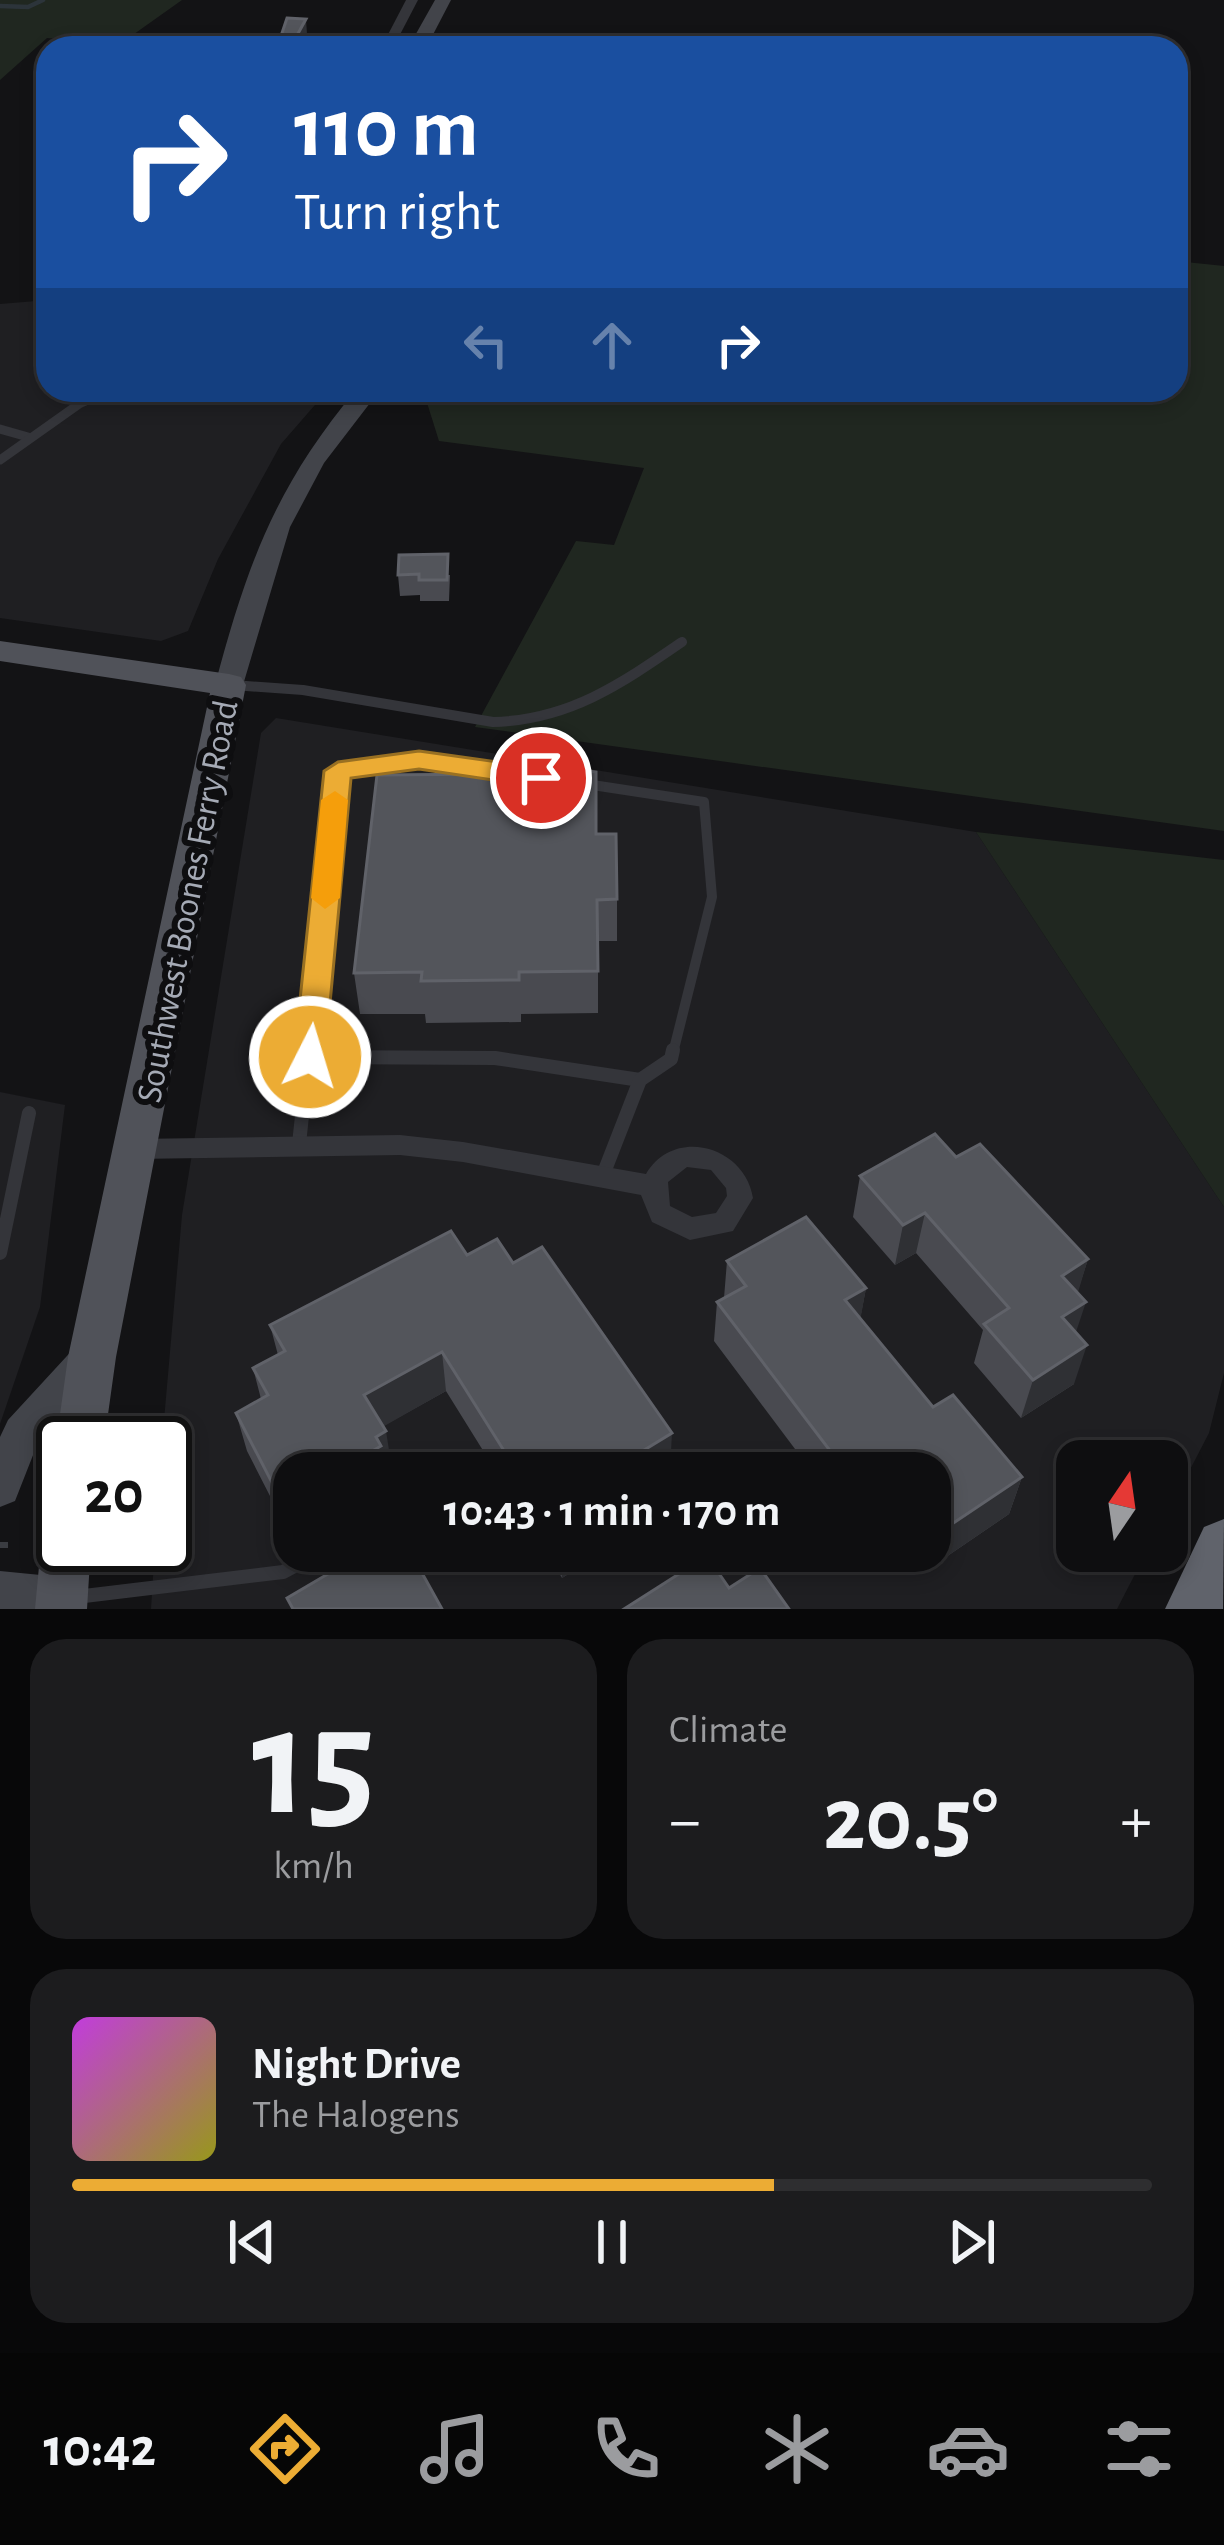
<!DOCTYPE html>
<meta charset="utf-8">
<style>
body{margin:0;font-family:"Alegreya Sans",sans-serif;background:#1c1c1e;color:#f1f3f6;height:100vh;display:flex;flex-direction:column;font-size:45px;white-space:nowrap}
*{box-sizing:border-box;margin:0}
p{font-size:39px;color:#9b9c9f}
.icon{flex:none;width:66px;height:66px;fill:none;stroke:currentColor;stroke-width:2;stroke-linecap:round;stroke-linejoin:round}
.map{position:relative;height:1609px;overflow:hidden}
.panel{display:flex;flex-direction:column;gap:30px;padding:30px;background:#080809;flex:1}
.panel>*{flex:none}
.hud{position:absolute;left:36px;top:36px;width:1152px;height:366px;border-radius:36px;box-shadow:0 6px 18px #0003,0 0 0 3px #2e2e30;background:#1a4fa0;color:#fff;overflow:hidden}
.needle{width:78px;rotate:13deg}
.tools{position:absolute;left:1056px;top:1440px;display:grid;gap:24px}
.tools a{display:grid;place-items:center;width:132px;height:132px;border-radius:24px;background:#0e0e10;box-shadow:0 6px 18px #0003,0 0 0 3px #2e2e30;font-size:60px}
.speed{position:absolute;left:36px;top:1416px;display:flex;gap:24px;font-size:60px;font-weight:700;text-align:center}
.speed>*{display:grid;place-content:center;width:156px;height:156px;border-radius:50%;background:#0e0e10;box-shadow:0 6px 18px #0003,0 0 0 3px #2e2e30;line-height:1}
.speed .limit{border:6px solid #111;border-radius:18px;background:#fff;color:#111}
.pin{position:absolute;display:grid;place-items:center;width:102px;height:102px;color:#fff;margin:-51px;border:6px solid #fff;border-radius:50%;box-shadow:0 3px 12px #0007}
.me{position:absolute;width:132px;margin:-66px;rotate:5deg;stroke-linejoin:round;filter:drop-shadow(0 0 9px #0008)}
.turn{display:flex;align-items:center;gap:42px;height:252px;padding:0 60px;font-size:54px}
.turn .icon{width:156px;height:156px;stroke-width:2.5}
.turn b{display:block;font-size:84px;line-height:102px}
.lanes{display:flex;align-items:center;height:114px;padding:0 60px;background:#0003;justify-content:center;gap:60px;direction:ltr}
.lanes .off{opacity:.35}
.big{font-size:90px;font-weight:700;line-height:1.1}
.panel .tile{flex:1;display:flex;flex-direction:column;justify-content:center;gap:18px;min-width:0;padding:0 42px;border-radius:36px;background:#1c1c1e}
.panel .dial{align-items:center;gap:0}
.dial b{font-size:156px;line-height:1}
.song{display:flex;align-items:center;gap:36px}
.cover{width:144px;height:144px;border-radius:18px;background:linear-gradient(135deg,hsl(290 70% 55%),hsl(60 70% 35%))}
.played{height:12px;border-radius:6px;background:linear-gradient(90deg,#ecac34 65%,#2e2e30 65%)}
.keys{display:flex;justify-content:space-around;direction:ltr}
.heat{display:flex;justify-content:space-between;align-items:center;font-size:66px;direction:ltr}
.panel .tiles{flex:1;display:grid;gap:30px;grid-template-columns:1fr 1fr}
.tile:last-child{grid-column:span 2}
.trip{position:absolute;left:273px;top:1452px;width:678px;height:120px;border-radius:36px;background:#0e0e10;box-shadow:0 6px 18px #0003,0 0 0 3px #2e2e30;font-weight:700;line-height:120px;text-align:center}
.tabs{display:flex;height:192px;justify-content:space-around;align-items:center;background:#060606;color:#9b9c9f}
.tabs .icon{width:84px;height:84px}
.tabs .active{color:#ecac34}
.tabs b{font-size:54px;color:#f1f3f6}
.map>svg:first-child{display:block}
.built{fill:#1f1f22;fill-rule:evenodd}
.green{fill:#202720}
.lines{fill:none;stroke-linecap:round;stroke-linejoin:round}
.stream{stroke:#2c343a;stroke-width:4.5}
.path{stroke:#3a3c41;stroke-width:6;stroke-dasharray:8 12;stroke-linecap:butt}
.service-far2{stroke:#34353a;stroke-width:9}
.service-far1{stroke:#34353a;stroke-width:10}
.service{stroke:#34353a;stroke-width:14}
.minor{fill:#34353a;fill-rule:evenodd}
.secondary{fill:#42444a;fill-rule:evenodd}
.primary{fill:#505259;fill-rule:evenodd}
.motorway{fill:#60636b;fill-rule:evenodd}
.wall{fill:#494a50}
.shaded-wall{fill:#2f3034}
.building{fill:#53555b;stroke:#606269;stroke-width:3}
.route{fill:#ecac34;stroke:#997022;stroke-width:3}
.slow{fill:#f59e0b}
.labels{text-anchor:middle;stroke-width:12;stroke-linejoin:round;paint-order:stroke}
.street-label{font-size:36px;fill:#a5aab5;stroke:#0e0e10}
</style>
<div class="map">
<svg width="1224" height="1609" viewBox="0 0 1224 1609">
<rect width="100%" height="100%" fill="#131315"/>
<g class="built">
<polygon points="48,300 48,390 328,390 281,444 218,559 188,631 161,641 0,618 0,304"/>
<path d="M 276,718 L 976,832 L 1224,1207 L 1224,1373 L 1209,1433 L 1167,1514 L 1167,1461 L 1077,1461 L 1077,1551 L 1147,1551 L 1117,1609 L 151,1609 L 155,1545 L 165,1545 L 162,1443 L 182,1215 L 261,733 ZM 294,1473 L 930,1473 L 930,1551 L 294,1551 Z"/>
<polygon points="0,1092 65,1105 40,1307 0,1424"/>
</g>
<g class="green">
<polygon points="0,0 182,0 120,44 47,38 0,80"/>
<polygon points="1176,261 1224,266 1224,831 475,727 576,541 614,545 644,468 439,441 423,390 1176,390"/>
<polygon points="976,832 1224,860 1224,1207"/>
</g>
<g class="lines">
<polyline class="stream" points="0,6 28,7 43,0"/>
<polyline class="path" points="0,1545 9,1545"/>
<g class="service-far2">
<polyline points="0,429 28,437"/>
<polyline points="0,460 79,404 110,390"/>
</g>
<g class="service-far1">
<path d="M 233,685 L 303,690 L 493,722 C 569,720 621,684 682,642"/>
<polyline points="586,784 704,802 712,897 673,1053"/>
<polyline points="309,1053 338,771 419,759 514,774"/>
</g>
<g class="service">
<polyline points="309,1057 495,1058 640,1080"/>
<polyline points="299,1144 309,1050"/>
<polyline points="603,1175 640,1080 671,1059 673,1050"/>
<polyline points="0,1253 29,1113"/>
<polyline points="76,1597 283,1572 322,1551"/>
</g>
<g class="minor">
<polygon points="406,0 418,0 393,48 381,48"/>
<path d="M 400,1135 L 463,1142 L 646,1174 C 674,1126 745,1146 753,1198 L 733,1231 L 690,1240 L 652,1222 L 641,1195 L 463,1162 L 400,1155 L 135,1159 L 126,1156 L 122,1149 L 126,1142 L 135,1139 ZM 687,1167 L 711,1170 L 726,1188 L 727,1196 L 716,1213 L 692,1217 L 670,1206 L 668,1182 Z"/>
</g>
<g class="secondary">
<polygon points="435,0 451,0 426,48 408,48"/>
<path d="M 356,390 L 380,390 L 324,463 L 290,527 L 243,685 L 239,691 L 219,691 L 215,685 C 247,565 275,487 356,390 Z"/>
<polygon points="92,1339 106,1344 112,1357 106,1370 37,1445 15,1501 0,1507 0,1437 8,1420 78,1344"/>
<polygon points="0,1571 61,1577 76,1584 83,1599 79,1609 0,1609"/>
</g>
<g class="primary">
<polygon points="0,641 229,674 241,677 246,685 116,1357 104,1443 63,1443 63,1459 56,1443 68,1357 210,693 0,661"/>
<polygon points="63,1521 63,1545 91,1545 87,1609 35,1609 41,1545 48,1527"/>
</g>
<polygon class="motorway" points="1224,1519 1223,1609 1165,1609 1204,1527"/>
</g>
<g class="wall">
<polygon points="398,575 450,575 449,601 420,601 420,595 400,596"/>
<polygon points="596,834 617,899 617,941 598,941 598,1013 521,1014 521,1022 426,1023 425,1014 360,1014 354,973"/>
<polygon points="956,1157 1088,1259 1077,1293 1074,1384 1021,1418 974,1363 983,1330 916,1253 895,1265 853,1217 860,1176"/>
<polygon points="467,1255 513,1263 670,1470 666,1473 497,1473 446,1391 383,1426 392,1469 292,1539 247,1451 236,1413 261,1399 253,1368 278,1355 270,1325"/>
<polygon points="727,1261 866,1288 860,1319 933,1407 1022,1477 1009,1514 927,1570 912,1551 930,1551 930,1473 813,1473 714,1341 717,1302 724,1298"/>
<polygon points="546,1551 605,1551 562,1578"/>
<polygon points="871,1551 894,1551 879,1561"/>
</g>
<g class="shaded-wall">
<polygon points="306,19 307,34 300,48 290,48"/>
<polygon points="925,1213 916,1253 895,1265 903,1225"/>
<polygon points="1088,1259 1076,1299 1062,1276"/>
<polygon points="866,1288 859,1327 845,1300"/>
<polygon points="1086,1302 1073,1341 1062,1317"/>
<polygon points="1087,1345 1074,1384 1021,1418 1033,1380"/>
<polygon points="442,1352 446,1391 372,1433 364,1395"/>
<polygon points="386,1431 392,1469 386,1473 334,1473 376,1437"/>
<polygon points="672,1433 670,1470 666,1473 640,1473 641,1452"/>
<polygon points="1022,1477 1009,1514 927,1570 937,1534"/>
<polygon points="294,1495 294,1538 292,1539 282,1502"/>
<polygon points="561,1551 605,1551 562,1578"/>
<polygon points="881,1551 894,1551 879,1561"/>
</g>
<g class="building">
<polygon points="287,18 306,19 290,48 277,48"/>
<polygon points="448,554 447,580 419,580 419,574 398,575 399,555"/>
<polygon points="502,760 514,760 596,772 596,834 616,834 617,899 597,900 598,971 519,972 519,980 421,981 422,972 354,973 377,775 501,774"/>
<polygon points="935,1134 956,1157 980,1144 1088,1259 1062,1276 1086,1302 1062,1317 1087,1345 1033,1380 984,1324 1009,1308 925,1213 903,1225 860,1176"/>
<polygon points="806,1217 866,1288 845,1300 933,1407 953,1395 1022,1477 937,1534 930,1525 930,1473 847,1473 717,1302 746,1286 727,1261"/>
<polygon points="451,1231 467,1255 497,1239 513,1263 542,1247 672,1433 641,1452 656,1473 518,1473 442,1352 364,1395 386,1431 376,1437 381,1446 334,1473 294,1473 294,1495 282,1502 236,1413 268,1395 253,1368 285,1351 270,1325"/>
<polygon points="367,1551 397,1551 407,1569 417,1564 442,1609 293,1609 287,1598"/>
<polygon points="707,1556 729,1588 760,1568 789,1609 624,1609"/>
</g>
<polygon class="route" points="419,751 541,768 554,778 541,787 419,769 351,778 325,1057 321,1065 310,1069 299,1065 294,1057 324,771 338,762"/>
<polygon class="slow" points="335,791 348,800 340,898 325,909 311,898 321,800"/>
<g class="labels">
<g class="street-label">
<text transform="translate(186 901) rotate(-79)" y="13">Southwest Boones Ferry Road</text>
</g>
</g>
</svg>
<div class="tools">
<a><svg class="needle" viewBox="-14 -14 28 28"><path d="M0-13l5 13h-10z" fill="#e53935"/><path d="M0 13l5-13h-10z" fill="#9b9c9f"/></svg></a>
</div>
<div class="speed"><div class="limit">20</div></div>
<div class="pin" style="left:541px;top:778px;background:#d93025"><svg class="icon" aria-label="arrive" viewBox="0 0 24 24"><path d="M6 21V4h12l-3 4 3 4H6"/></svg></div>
<svg class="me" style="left:310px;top:1057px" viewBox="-20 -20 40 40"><circle r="17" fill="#ecac34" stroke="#fff" stroke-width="3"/><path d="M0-11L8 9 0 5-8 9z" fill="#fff"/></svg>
<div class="trip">10:43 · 1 min · 170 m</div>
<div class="hud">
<div class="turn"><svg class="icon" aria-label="right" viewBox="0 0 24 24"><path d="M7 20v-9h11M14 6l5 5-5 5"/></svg><div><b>110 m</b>Turn right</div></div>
<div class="lanes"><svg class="icon off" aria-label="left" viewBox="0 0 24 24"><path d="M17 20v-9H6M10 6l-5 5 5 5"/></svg><svg class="icon off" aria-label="ahead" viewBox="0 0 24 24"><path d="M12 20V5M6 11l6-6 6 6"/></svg><svg class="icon" aria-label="right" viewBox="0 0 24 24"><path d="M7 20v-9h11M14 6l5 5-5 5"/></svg></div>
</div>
</div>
<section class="panel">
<div class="tiles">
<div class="tile dial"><b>15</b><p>km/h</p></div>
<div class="tile"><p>Climate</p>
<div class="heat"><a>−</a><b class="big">20.5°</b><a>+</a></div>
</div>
<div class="tile">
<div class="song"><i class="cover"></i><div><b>Night Drive</b><p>The Halogens</p></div></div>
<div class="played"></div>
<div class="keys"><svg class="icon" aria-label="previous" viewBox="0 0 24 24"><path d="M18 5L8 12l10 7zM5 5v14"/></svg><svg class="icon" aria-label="pause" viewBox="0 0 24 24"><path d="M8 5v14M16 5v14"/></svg><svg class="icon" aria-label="next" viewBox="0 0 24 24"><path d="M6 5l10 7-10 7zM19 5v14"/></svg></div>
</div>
</div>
</section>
<nav class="tabs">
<b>10:42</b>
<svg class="icon active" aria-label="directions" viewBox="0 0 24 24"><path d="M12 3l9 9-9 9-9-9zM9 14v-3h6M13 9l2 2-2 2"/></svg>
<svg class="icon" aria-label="music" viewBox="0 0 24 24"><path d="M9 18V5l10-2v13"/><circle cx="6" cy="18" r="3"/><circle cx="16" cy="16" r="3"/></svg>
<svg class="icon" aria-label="phone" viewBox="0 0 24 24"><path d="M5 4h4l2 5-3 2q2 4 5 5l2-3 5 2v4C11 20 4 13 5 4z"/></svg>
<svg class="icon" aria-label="climate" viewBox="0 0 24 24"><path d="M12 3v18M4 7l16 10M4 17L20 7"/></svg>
<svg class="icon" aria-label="car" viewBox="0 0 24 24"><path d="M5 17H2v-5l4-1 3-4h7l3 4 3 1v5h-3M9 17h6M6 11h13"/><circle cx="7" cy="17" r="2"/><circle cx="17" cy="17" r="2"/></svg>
<svg class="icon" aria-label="filters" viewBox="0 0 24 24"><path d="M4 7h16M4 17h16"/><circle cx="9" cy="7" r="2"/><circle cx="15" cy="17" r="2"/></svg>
</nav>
